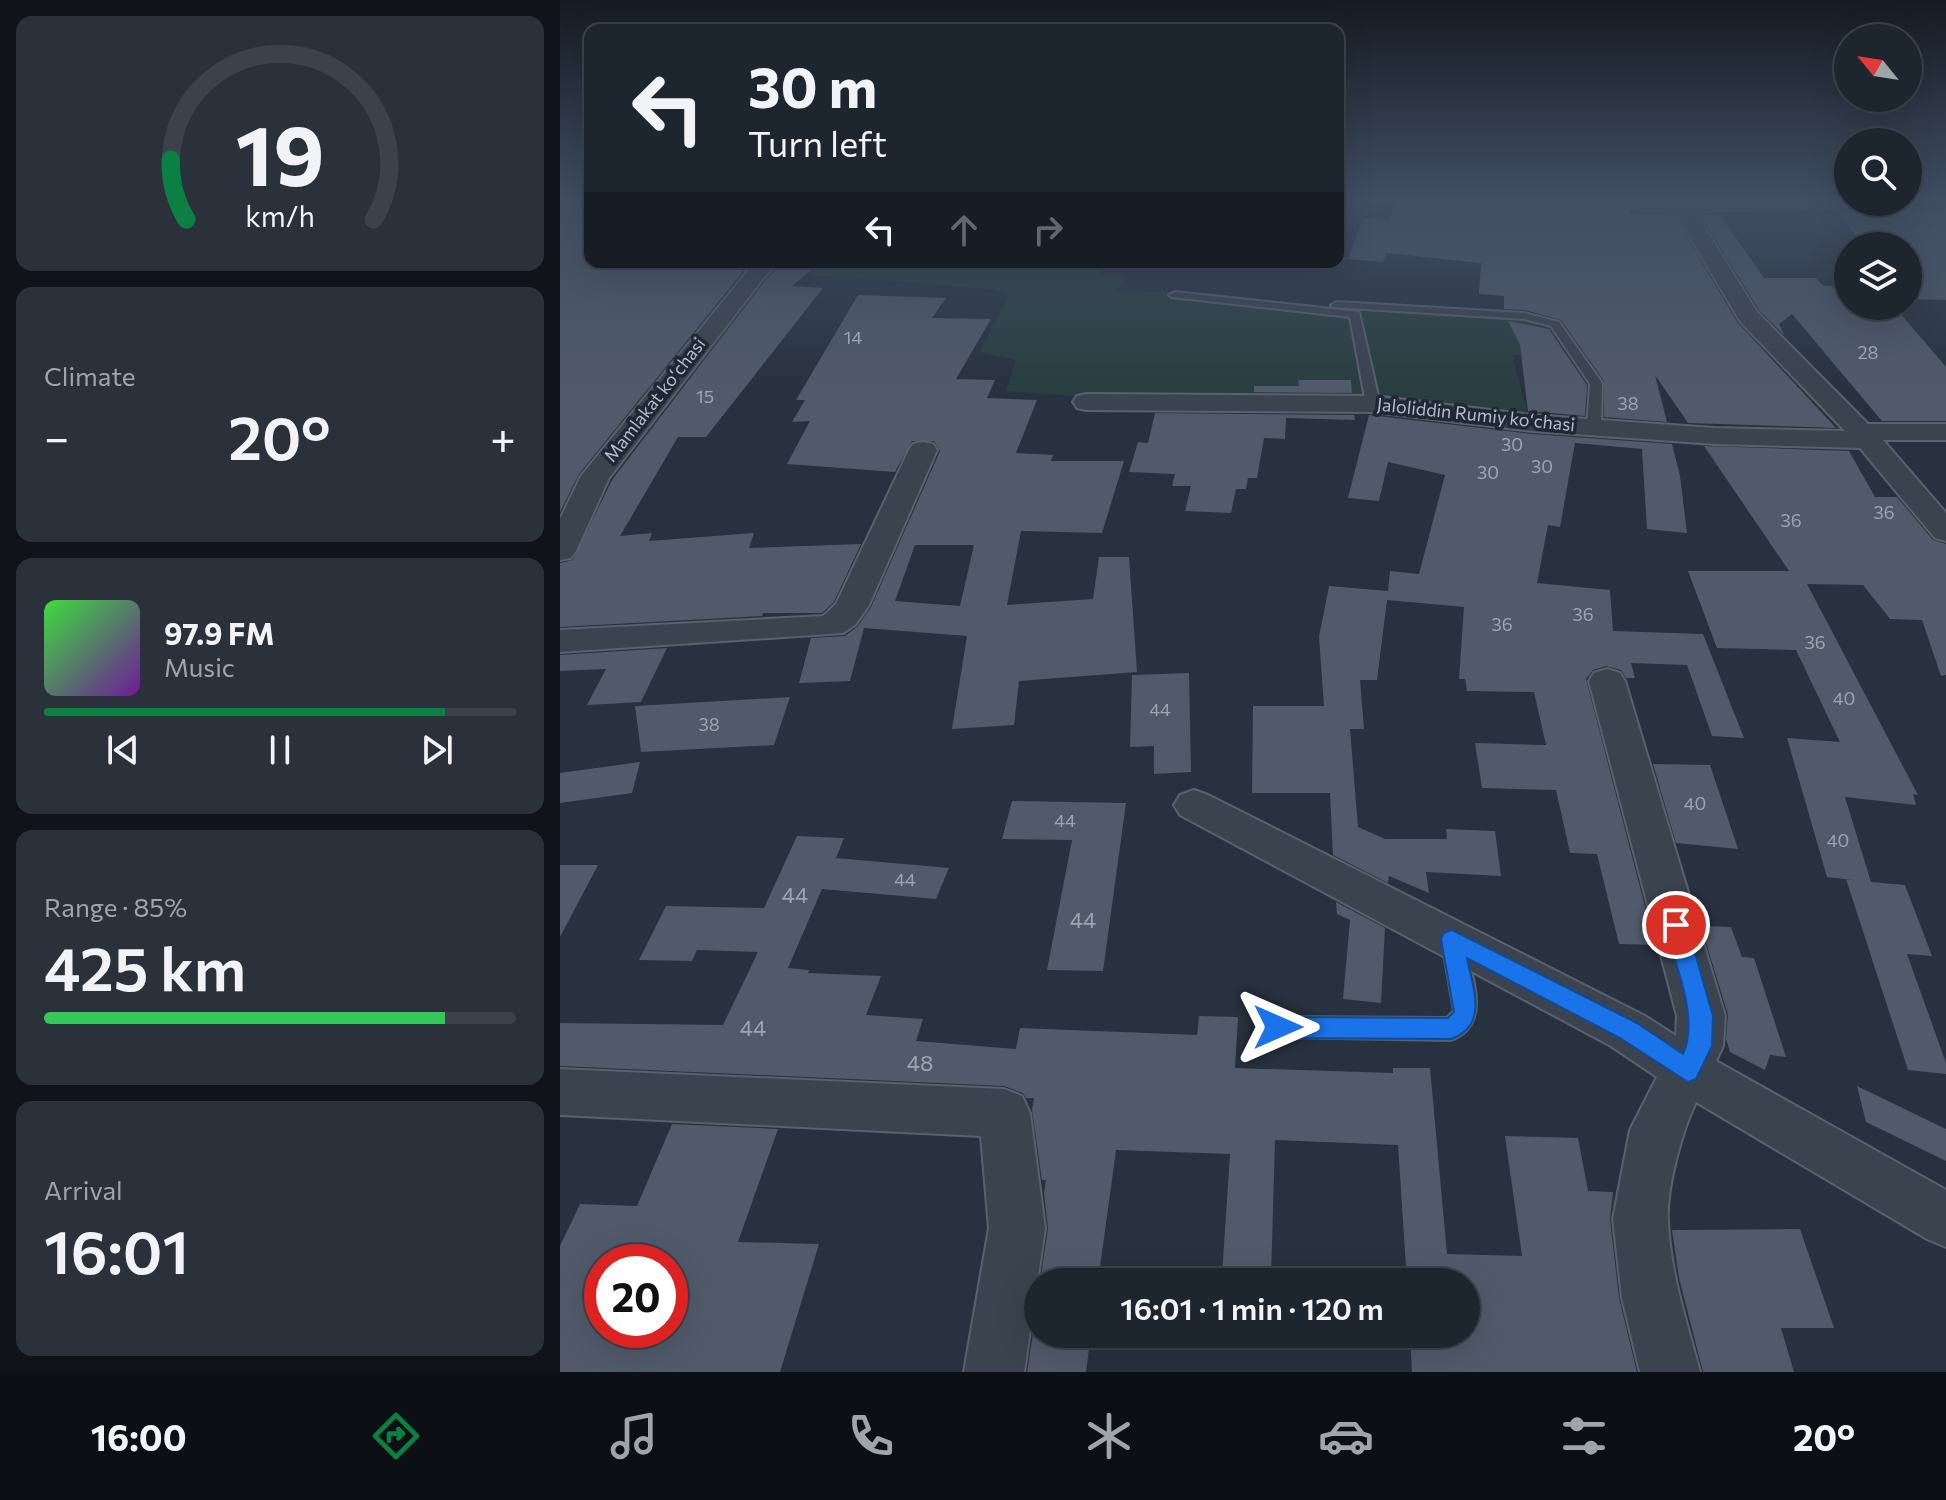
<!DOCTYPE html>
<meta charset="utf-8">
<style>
body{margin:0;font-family:Commissioner,sans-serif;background:#2a313b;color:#f1f3f6;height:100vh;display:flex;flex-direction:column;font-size:30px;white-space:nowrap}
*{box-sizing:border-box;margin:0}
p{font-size:26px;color:#a0a5aa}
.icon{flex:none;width:44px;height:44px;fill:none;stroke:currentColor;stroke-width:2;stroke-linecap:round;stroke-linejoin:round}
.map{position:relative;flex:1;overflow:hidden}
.panel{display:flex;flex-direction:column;gap:16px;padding:16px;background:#10141a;width:560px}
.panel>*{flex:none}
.top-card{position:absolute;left:24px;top:24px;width:760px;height:244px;border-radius:16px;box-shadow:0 8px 32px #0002,0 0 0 2px #3b424b;background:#1d252f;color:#f1f3f6;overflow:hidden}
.needle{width:52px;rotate:300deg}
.fabs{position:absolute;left:1274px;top:24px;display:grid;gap:16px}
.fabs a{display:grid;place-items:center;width:88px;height:88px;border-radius:50%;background:#1d252f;box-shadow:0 8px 32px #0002,0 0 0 2px #3b424b;font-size:40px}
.speed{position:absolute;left:24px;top:1244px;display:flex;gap:16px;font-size:40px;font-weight:700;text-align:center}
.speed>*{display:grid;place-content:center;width:104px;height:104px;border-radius:50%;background:#1d252f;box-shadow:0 8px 32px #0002,0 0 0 2px #3b424b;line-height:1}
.speed .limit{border:12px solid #d22;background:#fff;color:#111}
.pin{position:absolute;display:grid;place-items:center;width:68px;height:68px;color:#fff;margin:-34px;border:4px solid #fff;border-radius:50%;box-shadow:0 2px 8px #0007}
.me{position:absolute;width:88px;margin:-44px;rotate:90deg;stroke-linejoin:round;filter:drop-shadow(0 0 6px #0008)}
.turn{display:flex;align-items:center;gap:28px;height:168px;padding:0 32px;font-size:36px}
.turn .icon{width:104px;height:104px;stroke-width:2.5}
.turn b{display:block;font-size:56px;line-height:68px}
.lanes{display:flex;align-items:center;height:76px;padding:0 32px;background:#0003;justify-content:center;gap:40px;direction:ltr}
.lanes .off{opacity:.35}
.big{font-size:60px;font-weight:600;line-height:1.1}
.panel .tile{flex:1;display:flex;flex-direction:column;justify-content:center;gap:12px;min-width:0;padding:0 28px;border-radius:16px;background:#2a313b}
.panel .dial{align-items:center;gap:0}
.dial svg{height:208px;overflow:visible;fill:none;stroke:#3b424b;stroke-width:7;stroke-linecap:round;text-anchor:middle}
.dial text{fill:#f1f3f6;stroke:none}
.song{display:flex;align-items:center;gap:24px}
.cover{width:96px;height:96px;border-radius:12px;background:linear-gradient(135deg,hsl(120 70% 55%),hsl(280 70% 35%))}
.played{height:8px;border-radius:4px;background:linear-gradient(90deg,#0b8043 85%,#3b424b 85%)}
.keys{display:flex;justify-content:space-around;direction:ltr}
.heat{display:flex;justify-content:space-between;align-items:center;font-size:44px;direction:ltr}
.charge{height:12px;border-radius:6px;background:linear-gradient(90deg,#34c759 85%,#3b424b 0)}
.trip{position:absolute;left:464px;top:1268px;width:456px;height:80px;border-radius:40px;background:#1d252f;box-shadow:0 8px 32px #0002,0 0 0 2px #3b424b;font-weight:600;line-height:80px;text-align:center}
.tab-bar{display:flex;height:128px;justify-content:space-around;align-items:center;background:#0c0f13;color:#a0a5aa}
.tab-bar .icon{width:56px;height:56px}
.tab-bar .active{color:#0b8043}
.tab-bar b{font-size:36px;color:#f1f3f6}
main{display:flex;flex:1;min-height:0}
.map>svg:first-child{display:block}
.green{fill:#293e40}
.building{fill:#505a6a;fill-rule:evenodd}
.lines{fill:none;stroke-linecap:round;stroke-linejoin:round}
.service-casing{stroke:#58616d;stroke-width:4}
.minor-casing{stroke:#58616d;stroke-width:4}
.tertiary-casing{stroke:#58616d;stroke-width:4}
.service{fill:#3b434f;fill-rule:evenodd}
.minor{fill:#3b434f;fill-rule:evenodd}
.tertiary{fill:#3b434f;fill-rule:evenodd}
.route{fill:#1a73e8;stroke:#114b97;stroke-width:2}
.labels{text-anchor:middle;stroke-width:7;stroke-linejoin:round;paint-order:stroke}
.number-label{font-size:18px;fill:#9da5b2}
.far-street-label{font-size:18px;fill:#b7beca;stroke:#1f2834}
.near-number-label{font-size:22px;fill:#9da5b2}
</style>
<main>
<section class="panel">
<div class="tile dial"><svg viewBox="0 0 100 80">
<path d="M14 69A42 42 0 1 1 86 69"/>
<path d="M14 69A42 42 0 0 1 8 46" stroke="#0b8043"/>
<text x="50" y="56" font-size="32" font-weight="700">19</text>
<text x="50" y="72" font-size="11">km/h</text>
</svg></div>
<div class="tile"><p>Climate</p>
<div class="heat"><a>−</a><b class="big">20°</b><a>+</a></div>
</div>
<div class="tile">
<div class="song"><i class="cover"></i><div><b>97.9 FM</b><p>Music</p></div></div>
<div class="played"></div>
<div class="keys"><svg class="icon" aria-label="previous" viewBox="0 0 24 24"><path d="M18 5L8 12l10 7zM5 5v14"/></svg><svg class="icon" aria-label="pause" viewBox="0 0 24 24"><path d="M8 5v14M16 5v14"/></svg><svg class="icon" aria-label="next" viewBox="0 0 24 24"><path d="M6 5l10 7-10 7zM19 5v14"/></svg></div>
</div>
<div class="tile"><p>Range · 85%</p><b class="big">425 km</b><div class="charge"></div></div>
<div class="tile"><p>Arrival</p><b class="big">16:01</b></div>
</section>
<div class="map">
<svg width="1386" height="1372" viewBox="0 0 1386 1372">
<rect width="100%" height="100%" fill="#27313f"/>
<polygon class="green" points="265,262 549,262 538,274 567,278 557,291 639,292 802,310 959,318 977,324 995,356 952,355 968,413 835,397 554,399 446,391 456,360 420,352 449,295 432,289 250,275"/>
<g class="building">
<polygon points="0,199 30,199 30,263 164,270 173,263 190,263 19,474 0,512"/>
<polygon points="837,199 1001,199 1036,202 1048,209 1070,210 1070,214 1113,214 1178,323 1276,428 1128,423 1095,375 1107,422 1044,417 1044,381 1001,320 965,310 944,309 944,296 919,294 921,263 826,253 823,262 788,259 803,218 829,220"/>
<polygon points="1300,204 1337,205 1348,210 1386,210 1386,300 1348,299 1348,246 1303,246 1277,210 1303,208"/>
<polygon points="1140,215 1160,215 1204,278 1256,278 1264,286 1288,287 1288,306 1334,306 1386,367 1386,421 1322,421 1232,314 1219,324 1225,336 1199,310"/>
<polygon points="222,264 256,266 232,286 263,288 146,437 118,437 60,536 92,533 89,541 194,533 189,548 301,544 274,602 262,613 203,613 202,616 0,627 0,563 13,560 52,480 207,278"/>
<path d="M 298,295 L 386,298 L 372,318 L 431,319 L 396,379 L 435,380 L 427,398 L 477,400 L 456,453 L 493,455 L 491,461 L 564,461 L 542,533 L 461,531 L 447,605 L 533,599 L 539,557 L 569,557 L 577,672 L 459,681 L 454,725 L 392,729 L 407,636 L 304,628 L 290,681 L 239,683 L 251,638 L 285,636 L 297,627 L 311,607 L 380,451 L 374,441 L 352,441 L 335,472 L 227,464 L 250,421 L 232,422 L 245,400 L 236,400 ZM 355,545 L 414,545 L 400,606 L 335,601 Z"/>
<polygon points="948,321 989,329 1027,385 1025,416 968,411 960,345"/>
<polygon points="738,380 791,380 792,393 694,392 694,386 739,386"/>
<polygon points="595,413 794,415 795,420 726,418 725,439 704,438 697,478 688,478 686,489 676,489 671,513 625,511 631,486 612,486 615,474 569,472 578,442 588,443"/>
<polygon points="809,415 972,434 1112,444 1120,476 1127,533 1087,529 1082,449 1015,443 1000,527 988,525 977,583 1050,590 1053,631 1143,634 1184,738 1152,736 1127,665 1071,663 1075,678 1066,678 1061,670 1046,666 1033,670 1026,679 1095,945 1059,944 1037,854 1010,853 996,790 922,788 915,743 986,745 974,692 907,691 905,679 899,679 904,607 827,600 817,680 800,680 804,729 790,729 798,827 825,839 887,839 886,829 935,831 941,876 866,872 869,893 829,876 828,883 773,855 770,793 692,793 693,706 764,706 759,637 769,586 828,591 830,571 859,574 885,475 828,462 819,501 788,498"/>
<polygon points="1144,446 1289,451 1315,497 1337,497 1373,540 1386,544 1386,675 1381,676 1362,620 1330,619 1303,585 1247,584 1358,795 1353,794 1356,805 1285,797 1311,882 1345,885 1372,956 1347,954 1386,1063 1386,1074 1348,1070 1286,879 1300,881 1267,877 1227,738 1280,742 1236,650 1157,648 1128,571 1229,571"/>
<polygon points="107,648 81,702 27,705 46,669 0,671 0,655"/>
<polygon points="629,673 631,772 594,774 594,746 570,747 572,675"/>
<polygon points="230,697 214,745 81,752 75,706"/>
<polygon points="80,762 72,793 0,803 0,773"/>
<polygon points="1093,764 1150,765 1178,849 1116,843"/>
<polygon points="452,801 566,803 543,971 487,970 512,840 442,839"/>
<polygon points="237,836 284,838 276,858 389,868 376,899 262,889 228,968 249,970 248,973 321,976 306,1015 363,1019 356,1041 456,1049 460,1028 637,1035 639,1016 678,1017 675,1068 833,1073 833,1068 870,1068 887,1254 962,1256 945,1136 1018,1138 1028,1191 1053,1192 1050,1219 1059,1298 1077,1372 852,1372 850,1334 906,1334 906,1282 847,1282 838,1145 715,1140 711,1278 662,1276 670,1154 556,1150 538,1282 480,1282 488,1228 484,1193 486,1180 482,1180 472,1110 474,1098 466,1098 463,1093 444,1086 0,1066 0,1023 163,1025 198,952 137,950 132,961 79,960 106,906 204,908"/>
<polygon points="0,865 38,865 0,937"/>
<polygon points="776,902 825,928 821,1003 783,999 790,920 777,914"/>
<polygon points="1141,926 1171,927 1182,957 1194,958 1226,1057 1210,1055 1205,1070 1170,1052 1166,1039 1168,1015"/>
<polygon points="1297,1086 1386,1129 1386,1161 1306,1122"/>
<path d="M 112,1124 L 218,1129 L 178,1242 L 259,1244 L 220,1372 L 0,1372 L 0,1246 L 20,1204 L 77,1206 ZM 42,1262 L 110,1262 L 110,1330 L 42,1330 Z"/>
<polygon points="1240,1229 1274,1328 1221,1328 1234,1372 1143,1372 1119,1278 1112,1230"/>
<polygon points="473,1334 531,1334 526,1372 467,1372"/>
</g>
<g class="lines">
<g class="service-casing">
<g id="service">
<polygon points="615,292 799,312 820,404 813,408 806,404 790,317 611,297 609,295"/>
<polygon points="777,302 964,313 999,322 1042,383 1041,427 1034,431 1027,427 1030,384 991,326 964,319 773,307 771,305"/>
<path d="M 893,933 L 901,935 L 904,942 C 911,976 933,1024 891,1040 L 718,1037 L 710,1034 L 706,1027 L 710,1020 L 718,1017 L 887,1018 L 894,1011 L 882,942 L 885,935 Z"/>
</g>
</g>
<g class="minor-casing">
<g id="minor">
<polygon points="1123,199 1130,204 1197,312 1308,424 1386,424 1386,440 1323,440 1386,513 1386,541 1375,538 1300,448 1154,444 972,431 813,412 526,410 517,408 513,402 517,396 526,394 813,396 972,415 1154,428 1285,431 1180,321 1110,204 1113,200"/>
<polygon points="195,262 220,262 205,276 49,478 16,551 11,558 0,560 0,519 21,476"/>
<polygon points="363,442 373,444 377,450 309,605 295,625 283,633 0,652 0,630 263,616 276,604 349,450 353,444"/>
<path d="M 1047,669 L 1060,673 L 1065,681 L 1165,1016 L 1163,1046 L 1156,1061 L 1386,1190 L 1386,1247 L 1367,1239 L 1136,1102 C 1122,1131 1106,1189 1108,1221 C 1110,1272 1127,1323 1140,1372 L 1080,1372 L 1062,1298 L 1053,1219 L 1070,1130 L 1097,1077 L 1051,1046 L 620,815 L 614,805 L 620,795 L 634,790 L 648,795 L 1085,1016 L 1116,1036 L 1117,1016 L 1029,681 L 1034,673 Z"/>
<polygon points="0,1069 444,1089 462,1096 470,1113 485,1228 464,1372 404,1372 429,1228 421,1136 0,1115"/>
</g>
</g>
<g class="tertiary-casing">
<g id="tertiary">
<polygon points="1038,199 1288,199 1288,202 1298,202 1288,207 1120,211 1049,206 1041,204"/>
<polygon points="1348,199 1386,199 1386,207 1348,207 1338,202 1348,202"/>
</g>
</g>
<use href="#service" class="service"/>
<use href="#minor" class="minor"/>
<use href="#tertiary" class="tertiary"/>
</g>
<linearGradient id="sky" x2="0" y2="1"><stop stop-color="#151b23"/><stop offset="0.51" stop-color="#414e63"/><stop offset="1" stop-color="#414e63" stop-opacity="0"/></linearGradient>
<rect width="1386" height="391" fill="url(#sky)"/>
<path class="route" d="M 1116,916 L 1124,918 L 1127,925 L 1153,1016 L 1152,1046 L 1136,1079 L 1128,1082 L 1060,1038 L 907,958 C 913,989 929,1025 891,1039 L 718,1038 L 710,1035 L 706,1027 L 710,1020 L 718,1017 L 888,1018 L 894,1012 L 881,939 L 884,933 L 892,930 L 1077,1023 L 1123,1054 C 1140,1019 1114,960 1104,925 L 1108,918 Z"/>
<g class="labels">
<g class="number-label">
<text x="293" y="344">14</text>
<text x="1308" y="359">28</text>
<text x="145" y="403">15</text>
<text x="1068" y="410">38</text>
<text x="952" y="451">30</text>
<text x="982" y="473">30</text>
<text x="928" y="479">30</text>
<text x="1324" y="519">36</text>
<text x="1231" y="527">36</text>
<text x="1023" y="621">36</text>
<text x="942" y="631">36</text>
<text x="1255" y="649">36</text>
<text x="1284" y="705">40</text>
<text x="600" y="716">44</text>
<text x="149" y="731">38</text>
<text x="1135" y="810">40</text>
<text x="505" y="827">44</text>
<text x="1278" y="847">40</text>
<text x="345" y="886">44</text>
</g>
<g class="far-street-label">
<text transform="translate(95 400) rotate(-52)" y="6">Mamlakat koʻchasi</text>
<text transform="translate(916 415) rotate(6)" y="6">Jaloliddin Rumiy koʻchasi</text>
</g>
<g class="near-number-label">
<text x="235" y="903">44</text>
<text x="523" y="928">44</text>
<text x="193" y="1036">44</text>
<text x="360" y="1071">48</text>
</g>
</g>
</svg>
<div class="fabs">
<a><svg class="needle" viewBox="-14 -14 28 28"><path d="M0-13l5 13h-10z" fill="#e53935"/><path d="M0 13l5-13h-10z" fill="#a0a5aa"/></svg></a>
<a><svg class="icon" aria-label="search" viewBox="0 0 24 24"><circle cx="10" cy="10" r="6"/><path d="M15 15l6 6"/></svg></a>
<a><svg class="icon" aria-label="layers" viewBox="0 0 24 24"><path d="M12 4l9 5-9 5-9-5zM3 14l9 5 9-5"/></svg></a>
</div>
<div class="speed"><div class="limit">20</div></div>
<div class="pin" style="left:1116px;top:925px;background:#d93025"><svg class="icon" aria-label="arrive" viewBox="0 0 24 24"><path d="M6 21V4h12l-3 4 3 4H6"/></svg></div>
<svg class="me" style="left:718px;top:1027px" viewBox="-20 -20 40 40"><path d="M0-17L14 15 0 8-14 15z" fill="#1a73e8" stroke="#fff" stroke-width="4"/></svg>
<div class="trip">16:01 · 1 min · 120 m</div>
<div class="top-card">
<div class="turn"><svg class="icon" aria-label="left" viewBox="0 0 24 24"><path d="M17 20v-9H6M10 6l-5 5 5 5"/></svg><div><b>30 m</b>Turn left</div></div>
<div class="lanes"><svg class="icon" aria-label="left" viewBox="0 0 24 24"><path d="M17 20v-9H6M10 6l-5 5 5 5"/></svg><svg class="icon off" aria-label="ahead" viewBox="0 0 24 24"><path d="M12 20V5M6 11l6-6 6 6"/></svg><svg class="icon off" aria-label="right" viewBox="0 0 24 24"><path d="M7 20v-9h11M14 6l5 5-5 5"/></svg></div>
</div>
</div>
</main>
<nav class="tab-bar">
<b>16:00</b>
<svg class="icon active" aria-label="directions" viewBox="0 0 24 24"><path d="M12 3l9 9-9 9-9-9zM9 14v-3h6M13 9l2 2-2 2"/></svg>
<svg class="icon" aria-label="music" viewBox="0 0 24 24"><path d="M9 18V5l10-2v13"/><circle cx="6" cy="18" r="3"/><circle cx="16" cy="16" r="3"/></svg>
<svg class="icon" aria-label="phone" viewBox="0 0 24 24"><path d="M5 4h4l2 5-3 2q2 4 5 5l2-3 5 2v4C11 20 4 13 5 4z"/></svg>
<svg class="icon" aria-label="climate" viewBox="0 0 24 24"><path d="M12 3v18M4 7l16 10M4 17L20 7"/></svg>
<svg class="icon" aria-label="car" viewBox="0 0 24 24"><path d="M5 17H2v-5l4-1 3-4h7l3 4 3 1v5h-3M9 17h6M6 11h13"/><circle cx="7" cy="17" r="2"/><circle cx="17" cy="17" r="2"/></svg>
<svg class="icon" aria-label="filters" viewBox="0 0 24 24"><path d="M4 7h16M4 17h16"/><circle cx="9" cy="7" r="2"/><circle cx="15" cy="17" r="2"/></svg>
<b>20°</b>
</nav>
